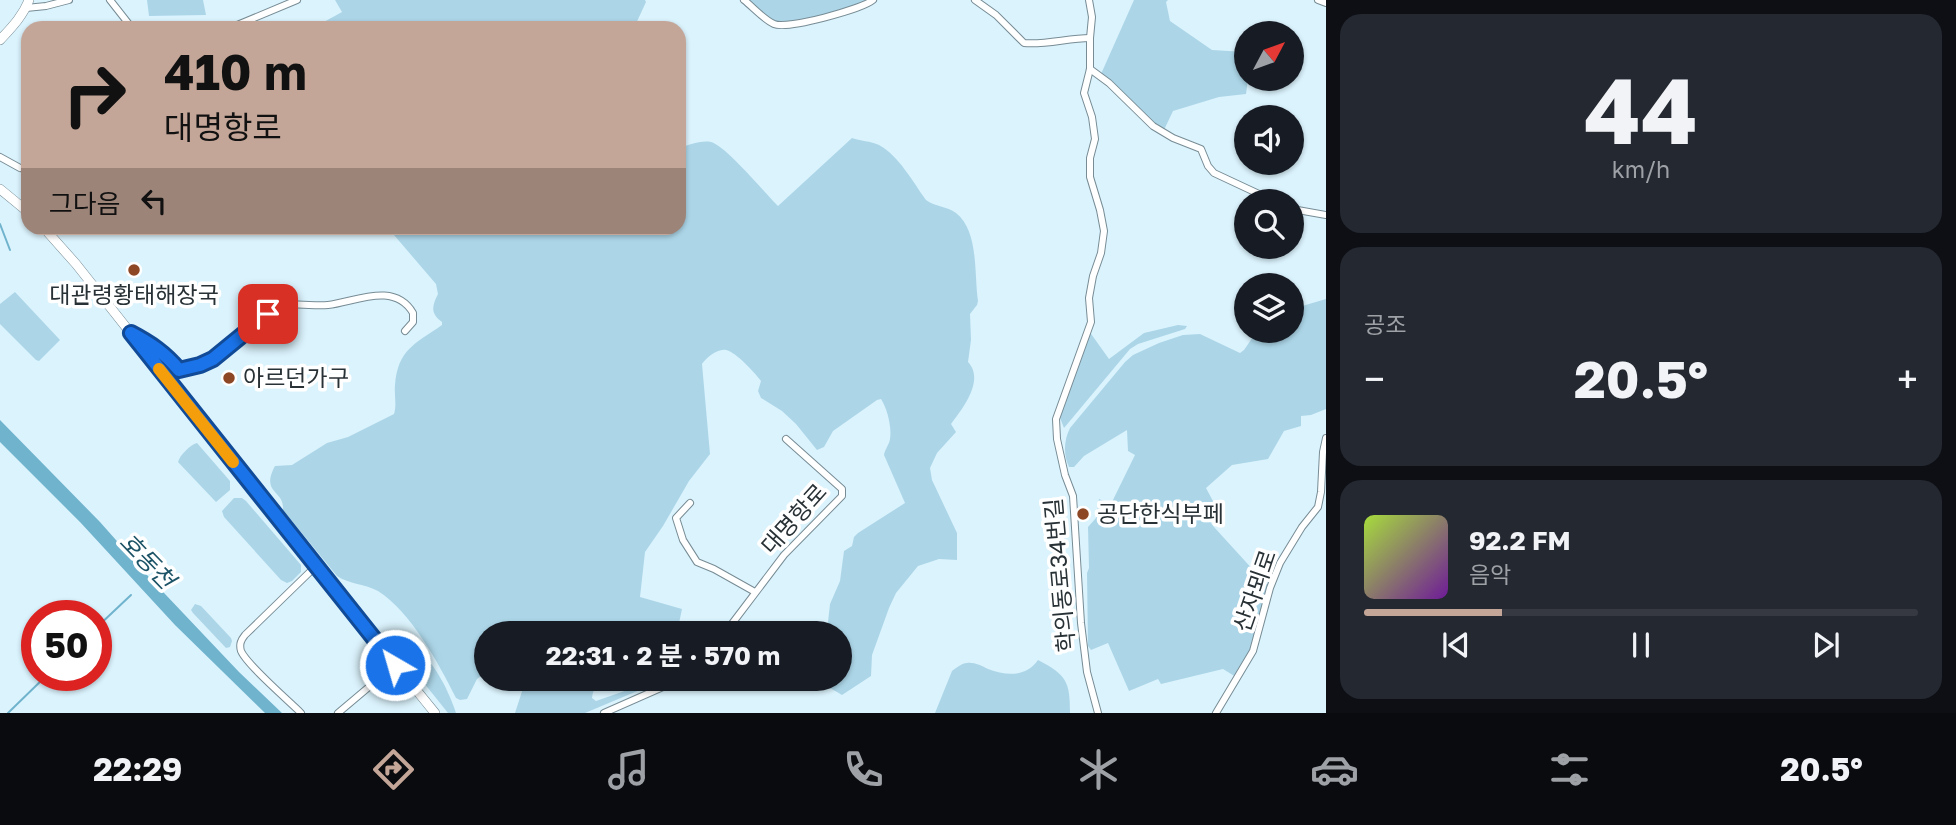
<!DOCTYPE html>
<html lang="ko">
<meta charset="utf-8">
<style>
body{margin:0;font-family:"Golos Text","Noto Sans KR",sans-serif;background:#242831;color:#f1f3f6;height:100vh;display:flex;flex-direction:column;font-size:26px;white-space:nowrap}
*{box-sizing:border-box;margin:0}
p{font-size:23px;color:#9ea1a6}
.icon{flex:none;width:38px;height:38px;fill:none;stroke:currentColor;stroke-width:2;stroke-linecap:round;stroke-linejoin:round}
.map{position:relative;flex:1;overflow:hidden}
.sheet{display:flex;flex-direction:column;gap:14px;padding:14px;background:#0d0f14;width:630px}
.sheet>*{flex:none}
.banner{position:absolute;left:21px;top:21px;width:665px;height:214px;border-radius:21px;box-shadow:0 2px 5px #0004;background:#c4a698;color:#111;overflow:hidden}
.needle{width:46px;rotate:49deg}
.fabs{position:absolute;left:1234px;top:21px;display:grid;gap:14px}
.fabs a{display:grid;place-items:center;width:70px;height:70px;border-radius:50%;background:#171b24;box-shadow:0 2px 5px #0004;font-size:35px}
.speed{position:absolute;left:21px;top:600px;display:flex;gap:14px;font-size:35px;font-weight:700;text-align:center}
.speed>*{display:grid;place-content:center;width:91px;height:91px;border-radius:50%;background:#171b24;box-shadow:0 2px 5px #0004;line-height:1}
.speed .limit{border:10px solid #d22;background:#fff;color:#111}
.pin{position:absolute;display:grid;place-items:center;width:60px;height:60px;color:#fff;margin:-30px;border-radius:14px;box-shadow:0 4px 10px #0006}
.me{position:absolute;width:77px;margin:-38px;rotate:322deg;stroke-linejoin:round;filter:drop-shadow(0 0 5px #0008)}
.turn{display:flex;align-items:center;gap:24px;height:147px;padding:0 28px;font-size:32px}
.turn .icon{width:91px;height:91px;stroke-width:2.5}
.turn b{display:block;font-size:49px;line-height:60px}
.then{display:flex;align-items:center;height:66px;padding:0 28px;background:#0003;gap:14px;font-size:26px}
.big{font-size:52px;font-weight:700;line-height:1.1}
.sheet .card{flex:1;display:flex;flex-direction:column;justify-content:center;gap:10px;min-width:0;padding:0 24px;border-radius:21px;background:#242831}
.sheet .dial{align-items:center;gap:0}
.dial b{font-size:91px;line-height:1}
.song{display:flex;align-items:center;gap:21px}
.cover{width:84px;height:84px;border-radius:10px;background:linear-gradient(135deg,hsl(80 70% 55%),hsl(280 70% 35%))}
.played{height:7px;border-radius:4px;background:linear-gradient(90deg,#c4a698 25%,#363941 25%)}
.keys{display:flex;justify-content:space-around;direction:ltr}
.heat{display:flex;justify-content:space-between;align-items:center;font-size:38px;direction:ltr}
.trip{position:absolute;left:474px;top:621px;width:378px;height:70px;border-radius:35px;background:#171b24;box-shadow:0 2px 5px #0004;font-weight:700;line-height:70px;text-align:center}
.tabs{display:flex;height:112px;justify-content:space-around;align-items:center;background:#090b0e;color:#9ea1a6}
.tabs .icon{width:49px;height:49px}
.tabs .active{color:#c4a698}
.tabs b{font-size:32px;color:#f1f3f6}
main{display:flex;flex:1;min-height:0}
.map>svg:first-child{display:block}
.green{fill:#acd6e8}
.water{fill:#70b3cd}
.lines{fill:none;stroke-linecap:round;stroke-linejoin:round}
.stream{stroke:#70b3cd;stroke-width:2}
.street-casing{stroke:#778c95;stroke-width:8}
.secondary-casing{stroke:#778c95;stroke-width:10}
.street{stroke:#fff;stroke-width:6}
.secondary{stroke:#fff;stroke-width:9}
.route-casing{stroke:#114b97;stroke-width:18}
.route{stroke:#1a73e8;stroke-width:12}
.slow{stroke:#f59e0b;stroke-width:12}
.poi-dot{fill:#8e4725;stroke:#fff;stroke-width:2.5}
.labels{text-anchor:middle;stroke-width:7;stroke-linejoin:round;paint-order:stroke}
.poi-label{font-size:23px;fill:#283135;stroke:#fff;text-anchor:start}
.street-label{font-size:23px;fill:#283135;stroke:#fff}
.water-label{font-size:24px;font-style:italic;fill:#1c5366;stroke:#fff}
</style>
<main>
<div class="map">
<svg width="1326" height="713" viewBox="0 0 1326 713">
<rect width="100%" height="100%" fill="#dbf3fd"/>
<g class="green">
<polygon points="147,0 203,0 206,15 149,16"/>
<polygon points="335,0 645,0 646,2 634,28 322,28 322,23 342,12"/>
<polygon points="744,0 873,0 816,19 774,24"/>
<polygon points="1134,0 1168,0 1166,2 1170,21 1212,50 1246,52 1246,79 1248,79 1246,94 1219,97 1173,111 1164,130 1153,123 1137,106 1101,74"/>
<path d="M 852,138 C 860,141 871,141 879,145 C 899,156 913,182 926,200 C 935,207 947,206 956,213 C 979,231 974,274 978,301 L 977,305 L 970,314 L 971,340 L 968,362 C 985,380 963,408 951,424 L 956,432 L 937,453 L 930,468 L 932,480 L 957,533 L 957,560 L 939,559 L 918,566 L 896,593 L 889,608 L 872,655 L 871,676 L 842,695 L 820,682 L 821,679 L 840,679 L 840,634 L 822,633 L 828,622 L 830,604 L 840,581 L 844,551 L 852,546 L 854,537 L 858,533 L 905,503 L 884,455 C 885,449 889,445 890,439 C 892,427 887,408 881,399 L 877,400 L 833,431 L 824,447 L 817,450 L 796,424 L 782,411 L 761,398 L 758,391 L 761,381 C 755,373 736,352 726,350 C 718,348 706,358 702,364 L 710,454 L 689,481 L 663,526 L 645,552 L 640,597 L 682,609 L 677,633 L 486,634 L 486,672 L 477,679 L 467,699 L 460,700 L 456,698 C 439,664 411,612 378,591 C 365,584 349,584 337,576 L 283,510 C 285,490 260,494 275,466 L 292,465 L 327,443 L 348,437 L 394,414 C 397,405 394,395 395,385 C 398,349 415,344 442,325 L 442,322 C 430,313 432,306 438,294 L 436,284 L 388,228 L 679,228 L 679,149 C 687,145 701,140 711,142 C 726,146 765,193 778,206 Z"/>
<polygon points="15,292 60,340 39,361 36,360 0,324 0,304"/>
<path d="M 1326,299 L 1326,409 L 1311,415 L 1301,416 L 1301,426 L 1284,431 L 1268,459 L 1232,465 L 1206,488 L 1214,503 L 1204,514 L 1214,527 L 1266,584 L 1268,584 L 1252,648 L 1236,677 L 1223,669 L 1161,684 L 1158,679 L 1129,691 L 1108,643 L 1091,650 L 1088,646 L 1087,573 L 1089,568 L 1088,527 L 1096,518 L 1099,499 L 1111,504 L 1135,455 L 1128,451 L 1127,430 L 1084,456 L 1074,467 L 1069,467 C 1063,454 1064,440 1070,428 L 1125,362 L 1133,355 L 1159,343 L 1183,335 L 1200,334 L 1240,353 L 1244,350 L 1257,331 L 1292,331 L 1292,309 Z"/>
<polygon points="1178,325 1187,326 1185,329 1138,344 1130,349 1064,428 1060,418 1089,331 1109,359 1144,333"/>
<path d="M 197,443 L 230,481 L 230,490 L 216,502 L 178,462 C 180,455 190,445 197,443 Z"/>
<polygon points="234,498 242,498 246,501 301,565 301,572 292,581 287,583 281,580 224,517 222,511"/>
<polygon points="195,604 201,606 231,638 232,641 230,647 226,648 193,613 191,610"/>
<path d="M 419,651 C 436,665 449,692 456,713 L 448,713 L 408,663 L 408,658 Z"/>
<path d="M 1038,660 C 1067,675 1070,682 1070,713 L 935,713 L 952,671 C 956,668 962,663 967,663 C 974,662 982,666 988,669 C 1007,676 1026,677 1038,660 Z"/>
<path d="M 526,679 L 609,679 C 599,682 593,687 592,698 L 596,701 L 656,680 L 666,679 L 585,713 L 515,713 Z"/>
</g>
<polygon class="water" points="0,420 100,522 147,575 239,672 282,713 265,713 175,625 80,522 0,442"/>
<g class="lines">
<g class="stream">
<polyline points="0,224 10,250"/>
<polyline points="96,628 131,595"/>
<polyline points="8,713 46,676"/>
</g>
<g class="street-casing">
<g id="street">
<polyline points="110,0 132,28"/>
<path d="M 744,0 C 753,7 763,19 774,24 C 787,30 862,9 873,0"/>
<path d="M 975,0 L 996,15 L 1024,43 C 1046,45 1068,38 1090,38"/>
<polyline points="1089,0 1092,17 1090,38 1090,69 1084,93 1092,117 1095,139 1090,158 1090,177 1100,210 1104,231 1101,253 1093,276 1089,298 1091,322 1056,419 1057,439 1065,475 1073,496 1081,623 1087,672 1098,713"/>
<polyline points="1318,0 1326,3"/>
<polyline points="26,8 46,6 69,0"/>
<polyline points="230,28 297,0"/>
<polyline points="1090,69 1109,83 1153,126 1173,138 1201,149 1208,166 1214,173 1274,201"/>
<polyline points="0,157 20,168"/>
<polyline points="1292,209 1326,215"/>
<path d="M 133,334 L 162,352 L 179,370 C 187,368 197,367 205,363 C 234,351 251,321 279,308 C 296,301 311,307 328,305 C 355,302 394,281 413,313 L 413,322 L 405,331"/>
<polyline points="690,503 676,518 683,540 697,562 714,569 755,592"/>
<polyline points="728,634 731,625 784,555 842,496 842,489 786,439"/>
<path d="M 301,713 C 288,700 247,665 241,651 C 239,644 241,640 245,635 L 316,566"/>
<polyline points="338,713 395,665"/>
<polyline points="604,713 681,679"/>
<polyline points="1216,713 1253,651 1270,588 1280,563 1302,527 1318,507 1321,492 1323,452 1326,438"/>
</g>
</g>
<g class="secondary-casing">
<g id="secondary">
<path d="M 0,40 C 11,28 23,16 29,0"/>
<polyline points="0,189 28,212"/>
<polyline points="44,228 76,264 304,552 435,713"/>
</g>
</g>
<use href="#street" class="street"/>
<use href="#secondary" class="secondary"/>
</g>
<g class="lines">
<g class="route-casing">
<path id="route" d="M 268,314 L 213,359 L 200,365 L 179,370 C 165,353 150,343 131,333 L 395,665"/>
</g>
<use href="#route" class="route"/>
<polyline class="slow" points="159,369 233,462"/>
</g>
<g class="poi-dot">
<circle cx="134" cy="270" r="7"/>
<circle cx="229" cy="378" r="7"/>
<circle cx="1083" cy="514" r="7"/>
</g>
<g class="labels">
<g class="poi-label">
<text x="134" y="303" text-anchor="middle">대관령황태해장국</text>
<text x="243" y="386">아르던가구</text>
<text x="1097" y="522">공단한식부페</text>
</g>
<g class="street-label">
<text transform="translate(794 519) rotate(-48)" y="8">대명항로</text>
<text transform="translate(1060 575) rotate(-95)" y="8">학의동로34번길</text>
<text transform="translate(1255 591) rotate(-71)" y="8">산자뫼로</text>
</g>
<g class="water-label">
<text transform="translate(147 561) rotate(46)" y="8">호동천</text>
</g>
</g>
</svg>
<div class="fabs">
<a><svg class="needle" viewBox="-14 -14 28 28"><path d="M0-13l5 13h-10z" fill="#e53935"/><path d="M0 13l5-13h-10z" fill="#9ea1a6"/></svg></a>
<a><svg class="icon" aria-label="sound" viewBox="0 0 24 24"><path d="M4 9h4l5-4v14l-5-4H4zM17 9q2 3 0 6"/></svg></a>
<a><svg class="icon" aria-label="search" viewBox="0 0 24 24"><circle cx="10" cy="10" r="6"/><path d="M15 15l6 6"/></svg></a>
<a><svg class="icon" aria-label="layers" viewBox="0 0 24 24"><path d="M12 4l9 5-9 5-9-5zM3 14l9 5 9-5"/></svg></a>
</div>
<div class="speed"><div class="limit">50</div></div>
<div class="pin" style="left:268px;top:314px;background:#d93025"><svg class="icon" aria-label="arrive" viewBox="0 0 24 24"><path d="M6 21V4h12l-3 4 3 4H6"/></svg></div>
<svg class="me" style="left:395px;top:665px" viewBox="-20 -20 40 40"><circle r="17" fill="#1a73e8" stroke="#fff" stroke-width="3"/><path d="M0-11L8 9 0 5-8 9z" fill="#fff"/></svg>
<div class="trip">22:31 · 2 분 · 570 m</div>
<div class="banner">
<div class="turn"><svg class="icon" aria-label="right" viewBox="0 0 24 24"><path d="M7 20v-9h11M14 6l5 5-5 5"/></svg><div><b>410 m</b>대명항로</div></div>
<div class="then">그다음<svg class="icon" aria-label="left" viewBox="0 0 24 24"><path d="M17 20v-9H6M10 6l-5 5 5 5"/></svg></div>
</div>
</div>
<section class="sheet">
<div class="card dial"><b>44</b><p>km/h</p></div>
<div class="card"><p>공조</p>
<div class="heat"><a>−</a><b class="big">20.5°</b><a>+</a></div>
</div>
<div class="card">
<div class="song"><i class="cover"></i><div><b>92.2 FM</b><p>음악</p></div></div>
<div class="played"></div>
<div class="keys"><svg class="icon" aria-label="previous" viewBox="0 0 24 24"><path d="M18 5L8 12l10 7zM5 5v14"/></svg><svg class="icon" aria-label="pause" viewBox="0 0 24 24"><path d="M8 5v14M16 5v14"/></svg><svg class="icon" aria-label="next" viewBox="0 0 24 24"><path d="M6 5l10 7-10 7zM19 5v14"/></svg></div>
</div>
</section>
</main>
<nav class="tabs">
<b>22:29</b>
<svg class="icon active" aria-label="directions" viewBox="0 0 24 24"><path d="M12 3l9 9-9 9-9-9zM9 14v-3h6M13 9l2 2-2 2"/></svg>
<svg class="icon" aria-label="music" viewBox="0 0 24 24"><path d="M9 18V5l10-2v13"/><circle cx="6" cy="18" r="3"/><circle cx="16" cy="16" r="3"/></svg>
<svg class="icon" aria-label="phone" viewBox="0 0 24 24"><path d="M5 4h4l2 5-3 2q2 4 5 5l2-3 5 2v4C11 20 4 13 5 4z"/></svg>
<svg class="icon" aria-label="climate" viewBox="0 0 24 24"><path d="M12 3v18M4 7l16 10M4 17L20 7"/></svg>
<svg class="icon" aria-label="car" viewBox="0 0 24 24"><path d="M5 17H2v-5l4-1 3-4h7l3 4 3 1v5h-3M9 17h6M6 11h13"/><circle cx="7" cy="17" r="2"/><circle cx="17" cy="17" r="2"/></svg>
<svg class="icon" aria-label="filters" viewBox="0 0 24 24"><path d="M4 7h16M4 17h16"/><circle cx="9" cy="7" r="2"/><circle cx="15" cy="17" r="2"/></svg>
<b>20.5°</b>
</nav>
